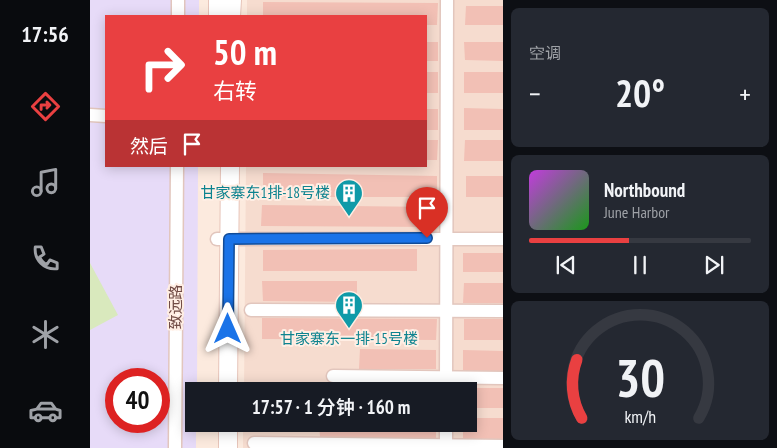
<!DOCTYPE html>
<html lang="zh">
<meta charset="utf-8">
<style>
body{margin:0;font-family:"PT Sans Narrow","Noto Sans SC",sans-serif;background:#242831;color:#f1f3f6;height:100vh;display:flex;flex-direction:column;font-size:19px;white-space:nowrap}
*{box-sizing:border-box;margin:0}
p{font-size:16px;color:#9ea1a6}
.icon{flex:none;width:28px;height:28px;fill:none;stroke:currentColor;stroke-width:2;stroke-linecap:round;stroke-linejoin:round}
.map{position:relative;flex:1;overflow:hidden}
.panel{display:flex;flex-direction:column;gap:8px;padding:8px;background:#0d0f14;width:274px}
.panel>*{flex:none}
.banner{position:absolute;left:15px;top:15px;width:322px;height:152px;border-radius:0px;box-shadow:0 2px 12px #0003;background:#e94041;color:#fff;overflow:hidden}
.speed{position:absolute;left:15px;top:368px;display:flex;gap:10px;font-size:25px;font-weight:700;text-align:center}
.speed>*{display:grid;place-content:center;width:65px;height:65px;border-radius:50%;background:#171b24;box-shadow:0 2px 12px #0003;line-height:1}
.speed .limit{border:8px solid #d22;background:#fff;color:#111}
.pin{position:absolute;display:grid;place-items:center;width:42px;height:42px;color:#fff;margin:-51px -21px;border-radius:50% 50% 50% 0;rotate:-45deg;box-shadow:0 0 5px #0007}
.pin .icon{rotate:45deg}
.me{position:absolute;width:55px;margin:-28px;rotate:0deg;stroke-linejoin:round;filter:drop-shadow(0 0 4px #0008)}
.turn{display:flex;align-items:center;gap:18px;height:105px;padding:0 25px;font-size:22px}
.turn .icon{width:65px;height:65px;stroke-width:2.5}
.turn b{display:block;font-size:35px;line-height:42px}
.then{display:flex;align-items:center;height:48px;padding:0 25px;background:#0003;gap:10px;font-size:19px}
.big{font-size:38px;font-weight:600;line-height:1.1}
.panel .card{flex:1;display:flex;flex-direction:column;justify-content:center;gap:8px;min-width:0;padding:0 18px;border-radius:8px;background:#242831}
.panel .dial{align-items:center;gap:0}
.dial svg{height:130px;overflow:visible;fill:none;stroke:#363941;stroke-width:7;stroke-linecap:round;text-anchor:middle}
.dial text{fill:#f1f3f6;stroke:none}
.song{display:flex;align-items:center;gap:15px}
.cover{width:60px;height:60px;border-radius:8px;background:linear-gradient(135deg,hsl(290 70% 55%),hsl(120 70% 35%))}
.played{height:5px;border-radius:2px;background:linear-gradient(90deg,#e94041 45%,#363941 45%)}
.keys{display:flex;justify-content:space-around;direction:ltr}
.heat{display:flex;justify-content:space-between;align-items:center;font-size:28px;direction:ltr}
.trip{position:absolute;left:95px;top:382px;width:292px;height:50px;border-radius:0px;background:#171b24;box-shadow:0 2px 12px #0003;font-weight:600;line-height:50px;text-align:center}
main{display:flex;flex:1;min-height:0}
.tab-bar{display:flex;flex-direction:column;width:90px;justify-content:space-around;align-items:center;background:#090b0e;color:#9ea1a6}
.tab-bar .icon{width:35px;height:35px}
.tab-bar .current{color:#e94041}
.tab-bar b{font-size:22px;color:#f1f3f6}
.map>svg:first-child{display:block}
.residential{fill:#f6dccf}
.education{fill:#e7dbf8;fill-rule:evenodd}
.green{fill:#d9e9bd}
.building{fill:#f2c0b5}
.lines{fill:none;stroke-linecap:round;stroke-linejoin:round}
.street-casing{stroke:#e2c6bd;stroke-width:15}
.secondary-casing{stroke:#e7c5ba;stroke-width:20}
.street{stroke:#fff;stroke-width:12}
.secondary{stroke:#fff;stroke-width:18}
.route-casing{stroke:#114b97;stroke-width:12}
.route{stroke:#1a73e8;stroke-width:9}
.labels{text-anchor:middle;stroke-width:4;stroke-linejoin:round;paint-order:stroke}
.culture-label{font-size:15px;fill:#0d838f;stroke:#ffeee4;text-anchor:end}
.street-label{font-size:15px;fill:#724c46;stroke:#ffeee4}
</style>
<main>
<nav class="tab-bar">
<b>17:56</b>
<svg class="icon current" aria-label="directions" viewBox="0 0 24 24"><path d="M12 3l9 9-9 9-9-9zM9 14v-3h6M13 9l2 2-2 2"/></svg>
<svg class="icon" aria-label="music" viewBox="0 0 24 24"><path d="M9 18V5l10-2v13"/><circle cx="6" cy="18" r="3"/><circle cx="16" cy="16" r="3"/></svg>
<svg class="icon" aria-label="phone" viewBox="0 0 24 24"><path d="M5 4h4l2 5-3 2q2 4 5 5l2-3 5 2v4C11 20 4 13 5 4z"/></svg>
<svg class="icon" aria-label="climate" viewBox="0 0 24 24"><path d="M12 3v18M4 7l16 10M4 17L20 7"/></svg>
<svg class="icon" aria-label="car" viewBox="0 0 24 24"><path d="M5 17H2v-5l4-1 3-4h7l3 4 3 1v5h-3M9 17h6M6 11h13"/><circle cx="7" cy="17" r="2"/><circle cx="17" cy="17" r="2"/></svg>
</nav>
<div class="map">
<svg width="414" height="448" viewBox="0 0 414 448">
<rect width="100%" height="100%" fill="#fceade"/>
<polygon class="residential" points="157,0 413,0 413,448 153,448 153,424 379,424 379,391 154,391 156,166 336,166 336,16 157,16"/>
<path class="education" d="M 0,0 L 109,0 L 109,16 L 16,16 L 16,166 L 108,166 L 107,391 L 104,391 L 104,424 L 106,424 L 106,448 L 0,448 ZM 26,379 L 69,379 L 69,421 L 26,421 Z"/>
<polygon class="green" points="0,263 28,315 0,330"/>
<g class="building">
<polygon points="173,2 348,3 347,25 336,25 336,16 173,16"/>
<polygon points="376,6 414,6 414,25 375,25"/>
<rect x="336" y="42" width="12" height="19"/>
<polygon points="374,42 414,42 414,61 375,60"/>
<rect x="336" y="72" width="12" height="21"/>
<rect x="374" y="72" width="40" height="21"/>
<polygon points="374,108 414,109 414,130 374,130"/>
<rect x="336" y="109" width="12" height="21"/>
<polygon points="336,140 348,140 347,160 336,160"/>
<polygon points="375,140 414,140 414,161 374,161"/>
<polygon points="173,173 347,176 347,197 173,197"/>
<rect x="376" y="176" width="38" height="21"/>
<polygon points="172,205 346,207 347,227 171,226"/>
<polygon points="327,249 327,271 173,271 173,250"/>
<rect x="373" y="253" width="41" height="19"/>
<polygon points="172,281 267,281 267,302 173,301"/>
<polygon points="374,283 414,283 414,303 373,303"/>
<polygon points="172,318 347,319 346,340 172,339"/>
<rect x="374" y="319" width="40" height="21"/>
<polygon points="270,349 346,350 346,369 269,369"/>
<polygon points="373,350 414,351 414,372 373,372"/>
<polygon points="373,388 414,388 414,408 379,408 379,391 373,391"/>
<polygon points="379,418 414,418 414,441 373,440 373,424 379,424"/>
<polygon points="229,424 346,424 346,439 230,437"/>
</g>
<g class="lines">
<g class="street-casing">
<g id="street">
<polyline points="88,16 88,0"/>
<polyline points="0,115 16,116"/>
<polyline points="127,239 414,239"/>
<polyline points="161,310 414,311"/>
<polyline points="243,376 414,378"/>
<polyline points="356,391 357,0"/>
<polyline points="164,443 414,446"/>
<polyline points="85,448 87,166"/>
<polyline points="356,448 356,424"/>
</g>
</g>
<g class="secondary-casing">
<g id="secondary">
<polyline points="128,16 128,0"/>
<polyline points="141,16 142,0"/>
<polyline points="138,391 140,166"/>
<polyline points="138,448 138,424"/>
</g>
</g>
<use href="#street" class="street"/>
<use href="#secondary" class="secondary"/>
</g>
<g class="lines">
<g class="route-casing">
<polyline id="route" points="138,329 139,239 337,238"/>
</g>
<use href="#route" class="route"/>
</g>
<defs>
<g id="building-pin" transform="scale(1.4375)"><path d="M0 17L-7.5 6A9.5 9.5 0 1 1 7.5 6Z" fill="#0f9aa8" stroke="#ffeee4"/><path d="M-4-6H4V6H1V3H-1V6H-4ZM-2.5-4.3h1.7v1.8h-1.7ZM.8-4.3h1.7v1.8H.8ZM-2.5-1h1.7V.8h-1.7ZM.8-1h1.7V.8H.8Z" fill="#fff"/></g>
</defs>
<g fill-rule="evenodd">
<use href="#building-pin" x="259" y="193"/>
<use href="#building-pin" x="259" y="305"/>
</g>
<g class="labels">
<g class="culture-label">
<text x="240" y="198">甘家寨东1排-18号楼</text>
<text x="259" y="344" text-anchor="middle">甘家寨东一排-15号楼</text>
</g>
<g class="street-label">
<text transform="translate(86 307) rotate(-90)" y="5">致远路</text>
</g>
</g>
</svg>
<div class="speed"><div class="limit">40</div></div>
<div class="pin" style="left:337px;top:238px;background:#d93025"><svg class="icon" aria-label="arrive" viewBox="0 0 24 24"><path d="M6 21V4h12l-3 4 3 4H6"/></svg></div>
<svg class="me" style="left:138px;top:329px" viewBox="-20 -20 40 40"><path d="M0-17L14 15 0 8-14 15z" fill="#1a73e8" stroke="#fff" stroke-width="4"/></svg>
<div class="trip">17:57 · 1 分钟 · 160 m</div>
<div class="banner">
<div class="turn"><svg class="icon" aria-label="right" viewBox="0 0 24 24"><path d="M7 20v-9h11M14 6l5 5-5 5"/></svg><div><b>50 m</b>右转</div></div>
<div class="then">然后<svg class="icon" aria-label="arrive" viewBox="0 0 24 24"><path d="M6 21V4h12l-3 4 3 4H6"/></svg></div>
</div>
</div>
<section class="panel">
<div class="card"><p>空调</p>
<div class="heat"><a>−</a><b class="big">20°</b><a>+</a></div>
</div>
<div class="card">
<div class="song"><i class="cover"></i><div><b>Northbound</b><p>June Harbor</p></div></div>
<div class="played"></div>
<div class="keys"><svg class="icon" aria-label="previous" viewBox="0 0 24 24"><path d="M18 5L8 12l10 7zM5 5v14"/></svg><svg class="icon" aria-label="pause" viewBox="0 0 24 24"><path d="M8 5v14M16 5v14"/></svg><svg class="icon" aria-label="next" viewBox="0 0 24 24"><path d="M6 5l10 7-10 7zM19 5v14"/></svg></div>
</div>
<div class="card dial"><svg viewBox="0 0 100 80">
<path d="M14 69A42 42 0 1 1 86 69"/>
<path d="M14 69A42 42 0 0 1 11 33" stroke="#e94041"/>
<text x="50" y="56" font-size="32" font-weight="700">30</text>
<text x="50" y="72" font-size="11">km/h</text>
</svg></div>
</section>
</main>
